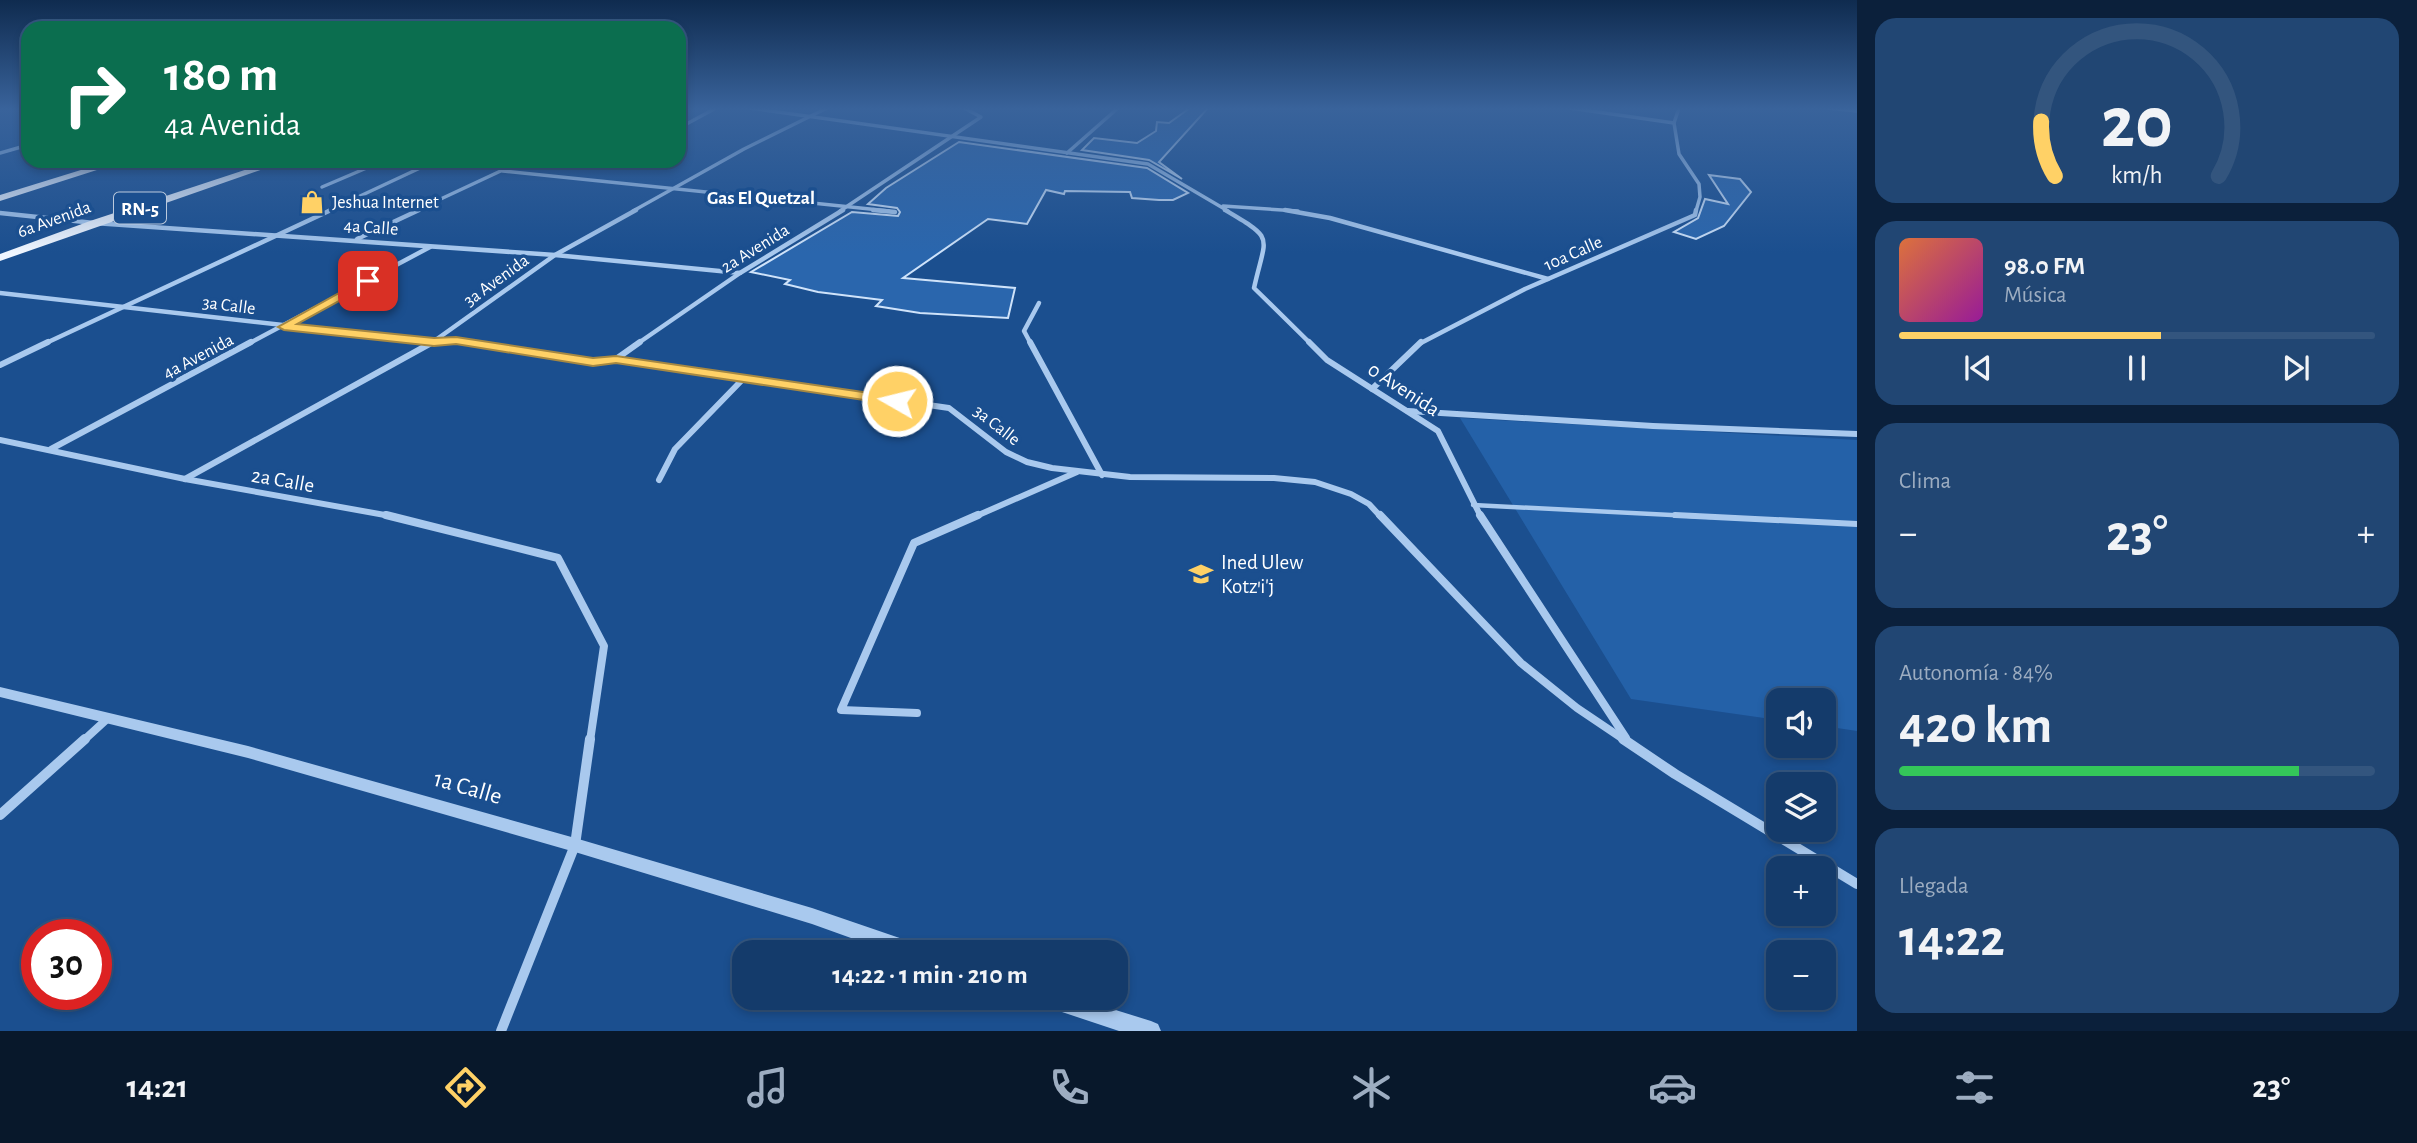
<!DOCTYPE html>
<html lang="es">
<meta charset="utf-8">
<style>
body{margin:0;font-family:"Alegreya Sans",sans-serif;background:#214673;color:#f1f3f6;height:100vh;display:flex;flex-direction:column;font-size:26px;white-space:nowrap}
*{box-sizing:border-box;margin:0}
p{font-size:23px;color:#9dadc1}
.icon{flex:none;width:38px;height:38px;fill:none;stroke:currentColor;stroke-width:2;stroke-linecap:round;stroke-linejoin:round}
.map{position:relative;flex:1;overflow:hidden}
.sheet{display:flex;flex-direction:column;gap:18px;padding:18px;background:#0b203b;width:560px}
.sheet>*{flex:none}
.banner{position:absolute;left:21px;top:21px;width:665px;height:147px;border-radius:21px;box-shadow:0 4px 10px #0003,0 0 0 2px #33557e;background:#0b6e4f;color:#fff;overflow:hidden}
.fabs{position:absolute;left:1766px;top:688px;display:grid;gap:14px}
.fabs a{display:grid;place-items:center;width:70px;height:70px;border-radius:14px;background:#143b6b;box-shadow:0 4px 10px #0003,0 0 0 2px #33557e;font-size:35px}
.speed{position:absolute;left:21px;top:919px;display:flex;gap:14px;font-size:35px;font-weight:700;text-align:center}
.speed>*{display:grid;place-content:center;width:91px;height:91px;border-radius:50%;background:#143b6b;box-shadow:0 4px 10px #0003,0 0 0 2px #33557e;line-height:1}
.speed .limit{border:10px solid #d22;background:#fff;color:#111}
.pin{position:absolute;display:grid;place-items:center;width:60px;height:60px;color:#fff;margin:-30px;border-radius:14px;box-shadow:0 4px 10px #0006}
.me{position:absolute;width:77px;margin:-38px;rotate:278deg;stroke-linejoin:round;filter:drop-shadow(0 0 5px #0008)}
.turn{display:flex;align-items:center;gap:24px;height:147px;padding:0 28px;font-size:32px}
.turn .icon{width:91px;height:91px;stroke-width:2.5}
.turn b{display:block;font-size:49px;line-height:60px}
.big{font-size:52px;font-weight:700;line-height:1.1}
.sheet .widget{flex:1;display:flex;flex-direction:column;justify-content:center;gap:10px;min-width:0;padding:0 24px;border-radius:21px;background:#214673}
.sheet .dial{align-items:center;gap:0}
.dial svg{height:182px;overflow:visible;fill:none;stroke:#33557e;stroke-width:7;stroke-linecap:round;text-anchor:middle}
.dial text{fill:#f1f3f6;stroke:none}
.song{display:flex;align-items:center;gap:21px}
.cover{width:84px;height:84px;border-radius:10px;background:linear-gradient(135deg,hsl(20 70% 55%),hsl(300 70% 35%))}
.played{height:7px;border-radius:4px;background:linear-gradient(90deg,#ffd166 55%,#33557e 55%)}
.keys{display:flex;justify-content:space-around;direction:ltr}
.heat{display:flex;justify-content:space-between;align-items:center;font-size:38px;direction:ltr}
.charge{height:10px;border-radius:5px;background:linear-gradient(90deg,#34c759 84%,#33557e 0)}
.trip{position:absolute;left:732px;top:940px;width:396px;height:70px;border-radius:21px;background:#143b6b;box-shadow:0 4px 10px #0003,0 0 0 2px #33557e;font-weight:700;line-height:70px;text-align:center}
.menu{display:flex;height:112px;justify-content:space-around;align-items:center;background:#08182b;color:#9dadc1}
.menu .icon{width:49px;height:49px}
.menu .active{color:#ffd166}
.menu b{font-size:32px;color:#f1f3f6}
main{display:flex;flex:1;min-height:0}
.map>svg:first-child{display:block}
.green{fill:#2461a8}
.building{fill:#2a66ad;stroke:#cfe3fa;stroke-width:2}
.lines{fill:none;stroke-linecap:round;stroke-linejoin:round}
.service-far1{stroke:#a9c9ee;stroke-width:4.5}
.service{stroke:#a9c9ee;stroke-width:6}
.minor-far4{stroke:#a9c9ee;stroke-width:3.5}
.minor-far3{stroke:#a9c9ee;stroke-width:4.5}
.minor-far2{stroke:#a9c9ee;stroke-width:6}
.minor-far1{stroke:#a9c9ee;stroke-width:8}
.minor{stroke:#a9c9ee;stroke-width:10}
.tertiary{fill:#a9c9ee;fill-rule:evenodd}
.primary{fill:#f0f6ff;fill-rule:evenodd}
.route{fill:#ffd166;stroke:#a68842;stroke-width:2}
.labels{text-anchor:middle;stroke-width:7;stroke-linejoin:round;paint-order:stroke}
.far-poi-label{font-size:18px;fill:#fff;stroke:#1b4f8f;text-anchor:start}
.far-street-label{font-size:18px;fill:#fff;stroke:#1b4f8f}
.far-neighbourhood-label{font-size:19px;font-weight:bold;fill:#fff;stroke:#1b4f8f}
.shield{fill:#1b4f8f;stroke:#bbcadd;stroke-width:2}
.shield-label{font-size:19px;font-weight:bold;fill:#fff}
.street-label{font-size:21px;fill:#fff;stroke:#1b4f8f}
.poi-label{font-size:21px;fill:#fff;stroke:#1b4f8f;text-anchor:start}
.near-street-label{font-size:24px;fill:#fff;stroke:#1b4f8f}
</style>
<main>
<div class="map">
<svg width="1857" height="1031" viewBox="0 0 1857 1031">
<rect width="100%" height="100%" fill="#1b4f8f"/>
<polygon class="green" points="1460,418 1857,440 1857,731 1824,726 1824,700 1778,700 1778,720 1631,699"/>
<g class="building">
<polygon points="1190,108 1208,108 1159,162 1182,179 1149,160 1082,150 1094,138 1137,143 1156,131 1157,122 1169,123"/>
<polygon points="959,142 1147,168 1188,193 1173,200 1159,200 1132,198 1130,192 1065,191 1064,194 1046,190 1027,224 988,219 903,278 1015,288 1008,318 920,313 876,306 882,300 818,292 785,284 790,280 751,272 852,212 898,216 900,212 897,208 868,204 886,188"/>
<polygon points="1709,175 1740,179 1751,192 1724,226 1696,239 1674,232 1698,218 1705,199 1728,204"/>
</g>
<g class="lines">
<polyline class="service-far1" points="1473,505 1711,517"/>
<polyline class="service" points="1675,515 1857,524"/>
<g class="minor-far4">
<polyline points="750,108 1148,164 1228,211"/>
<polyline points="1570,108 1674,123"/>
<polyline points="1679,108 1674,123 1679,154 1699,184 1700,197 1696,211"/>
<polyline points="1827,108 1857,111"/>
<polyline points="679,128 716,108"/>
<polyline points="0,153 28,145"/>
<polyline points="1067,153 1118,108"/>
<polyline points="403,161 429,163"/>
<polyline points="503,171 889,211"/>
<polyline points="322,187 383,161"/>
<polyline points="1223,206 1298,211"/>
<polyline points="328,211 435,161"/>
<polyline points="415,211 522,161"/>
<polyline points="633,211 744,149 827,108"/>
<polyline points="840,211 981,117 964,108"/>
</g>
<g class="minor-far3">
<polyline points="873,210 895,212"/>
<path d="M 1225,210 C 1276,240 1266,234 1254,288 L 1311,344"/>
<polyline points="1285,210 1330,218 1548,279"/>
<polyline points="0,213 94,223 555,255 740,273"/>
<polyline points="357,239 419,210"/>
<polyline points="0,293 434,342 456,341 477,344"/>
<polyline points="44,344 331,210"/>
<polyline points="248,344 430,247"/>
<polyline points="430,344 555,255 636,210"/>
<polyline points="637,344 740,273 843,210"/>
<polyline points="1031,344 1024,331 1039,303"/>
<polyline points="1419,344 1525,289 1695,215 1696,210"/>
</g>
<g class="minor-far2">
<polyline points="466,342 593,362 616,360 949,408 1006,452 1027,462 1052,468 1130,477 1274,478 1315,482 1351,494 1369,504 1381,517"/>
<polyline points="1030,342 1102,475"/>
<polyline points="1309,342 1327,360 1438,431 1481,517"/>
<polyline points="616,359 640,342"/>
<polyline points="0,365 48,342"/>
<polyline points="1372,389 1421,342"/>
<polyline points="1408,411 1653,426 1857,434"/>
<polyline points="0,440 185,479 396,517"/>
<polyline points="51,449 251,342"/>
<polyline points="185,479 433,342"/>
<polyline points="659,480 675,449 742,380"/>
<polyline points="974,517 1077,472"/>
</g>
<g class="minor-far1">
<polyline points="386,515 558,558 604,646 590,741"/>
<polyline points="1380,515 1521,663 1577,708 1626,741"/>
<polyline points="1480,515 1626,738"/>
<polyline points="917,713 841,710 914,543 978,515"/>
<polyline points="83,741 107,719"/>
</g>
<g class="minor">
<polyline points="1623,739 1675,774 1857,884"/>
<polyline points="0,815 85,739"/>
<polyline points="501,1031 575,845 590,739"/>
</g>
<g class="tertiary">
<polygon points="0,687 248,746 575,838 812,908 923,946 926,952 890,952 812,924 575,852 248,758 0,697"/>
<polygon points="1038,998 1077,998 1151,1021 1158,1024 1161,1031 1119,1031 1041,1005"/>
</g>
<g class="primary">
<polygon points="110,161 125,161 0,201 0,195"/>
<polygon points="272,161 286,161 0,261 0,254 90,221"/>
</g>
</g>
<linearGradient id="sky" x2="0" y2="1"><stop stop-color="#0f2b4f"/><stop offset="0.43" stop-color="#39639b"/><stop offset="1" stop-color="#39639b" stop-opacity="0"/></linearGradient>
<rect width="1857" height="253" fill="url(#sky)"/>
<polygon class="route" points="368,277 374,281 372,283 297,324 434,338 456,337 593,358 616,356 897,397 904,401 897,405 616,363 593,366 456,344 434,346 284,330 278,327"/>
<defs>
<g id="shop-bare" transform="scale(1.89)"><path d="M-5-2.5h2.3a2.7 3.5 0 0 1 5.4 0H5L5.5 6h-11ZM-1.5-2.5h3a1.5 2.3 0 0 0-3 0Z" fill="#ffd166" stroke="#1b4f8f" stroke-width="2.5" paint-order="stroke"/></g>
<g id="university-bare" transform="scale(1.89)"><path d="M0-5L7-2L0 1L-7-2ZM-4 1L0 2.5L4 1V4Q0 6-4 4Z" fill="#ffd166" stroke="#1b4f8f" stroke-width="2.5" paint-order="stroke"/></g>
</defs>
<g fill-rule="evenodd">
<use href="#shop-bare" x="312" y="202"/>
<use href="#university-bare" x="1201" y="574"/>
</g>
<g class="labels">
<g class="far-poi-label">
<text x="332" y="208">Jeshua Internet</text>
</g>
<g class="far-street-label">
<text transform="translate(54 219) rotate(-20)" y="6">6a Avenida</text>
<text transform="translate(371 227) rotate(4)" y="6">4a Calle</text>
<text transform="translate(755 248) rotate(-32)" y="6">2a Avenida</text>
<text transform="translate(1573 253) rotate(-24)" y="6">10a Calle</text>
<text transform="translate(496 280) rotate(-36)" y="6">3a Avenida</text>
<text transform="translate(229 305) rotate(7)" y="6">3a Calle</text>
<text transform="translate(198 356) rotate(-28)" y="6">4a Avenida</text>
<text transform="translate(997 425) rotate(38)" y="6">3a Calle</text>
</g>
<g class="far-neighbourhood-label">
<text x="761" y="204">Gas El Quetzal</text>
</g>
<rect class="shield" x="114" y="192.5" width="52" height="31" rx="5"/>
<g class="shield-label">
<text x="140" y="215">RN-5</text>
</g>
<g class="street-label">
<text transform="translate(1404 389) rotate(33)" y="7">0 Avenida</text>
<text transform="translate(283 480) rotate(10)" y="7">2a Calle</text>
</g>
<g class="poi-label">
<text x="1221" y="569">Ined Ulew<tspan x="1221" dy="24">Kotz'i'j</tspan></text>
</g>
<g class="near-street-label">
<text transform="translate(468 787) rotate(16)" y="8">1a Calle</text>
</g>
</g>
</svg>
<div class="fabs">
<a><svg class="icon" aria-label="sound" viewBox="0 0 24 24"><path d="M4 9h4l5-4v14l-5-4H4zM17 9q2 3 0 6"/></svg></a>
<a><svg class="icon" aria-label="layers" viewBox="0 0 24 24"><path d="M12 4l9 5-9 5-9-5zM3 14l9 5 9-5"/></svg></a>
<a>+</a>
<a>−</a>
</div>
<div class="speed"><div class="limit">30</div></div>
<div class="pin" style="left:368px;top:281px;background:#d93025"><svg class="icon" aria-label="arrive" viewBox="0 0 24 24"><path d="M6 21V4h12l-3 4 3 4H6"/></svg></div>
<svg class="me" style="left:897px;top:401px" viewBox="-20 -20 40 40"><circle r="17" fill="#ffd166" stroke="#fff" stroke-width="3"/><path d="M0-11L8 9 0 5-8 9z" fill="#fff"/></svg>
<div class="trip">14:22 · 1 min · 210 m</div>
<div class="banner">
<div class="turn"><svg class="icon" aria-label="right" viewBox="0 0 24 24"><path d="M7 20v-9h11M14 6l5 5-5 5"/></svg><div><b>180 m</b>4a Avenida</div></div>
</div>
</div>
<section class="sheet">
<div class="widget dial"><svg viewBox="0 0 100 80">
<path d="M14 69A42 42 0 1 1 86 69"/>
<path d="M14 69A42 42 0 0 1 8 45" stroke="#ffd166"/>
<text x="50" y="56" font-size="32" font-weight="700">20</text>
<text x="50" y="72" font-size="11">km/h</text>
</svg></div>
<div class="widget">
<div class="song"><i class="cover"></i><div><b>98.0 FM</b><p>Música</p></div></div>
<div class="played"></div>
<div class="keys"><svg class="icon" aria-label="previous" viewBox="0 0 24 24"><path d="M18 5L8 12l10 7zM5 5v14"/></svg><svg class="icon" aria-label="pause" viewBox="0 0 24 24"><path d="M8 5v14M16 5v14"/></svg><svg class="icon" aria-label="next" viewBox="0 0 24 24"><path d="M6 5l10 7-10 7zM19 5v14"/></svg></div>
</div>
<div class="widget"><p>Clima</p>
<div class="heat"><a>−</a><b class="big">23°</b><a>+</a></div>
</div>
<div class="widget"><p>Autonomía · 84%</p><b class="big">420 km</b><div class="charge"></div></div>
<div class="widget"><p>Llegada</p><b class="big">14:22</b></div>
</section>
</main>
<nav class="menu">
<b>14:21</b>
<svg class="icon active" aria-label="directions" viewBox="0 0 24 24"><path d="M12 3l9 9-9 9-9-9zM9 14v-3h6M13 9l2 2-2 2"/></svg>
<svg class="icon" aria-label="music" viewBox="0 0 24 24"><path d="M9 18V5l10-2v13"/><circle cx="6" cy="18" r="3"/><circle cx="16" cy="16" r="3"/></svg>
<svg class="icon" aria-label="phone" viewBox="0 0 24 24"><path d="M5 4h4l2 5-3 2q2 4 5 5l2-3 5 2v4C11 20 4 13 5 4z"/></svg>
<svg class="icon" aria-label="climate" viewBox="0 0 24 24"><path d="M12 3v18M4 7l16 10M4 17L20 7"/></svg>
<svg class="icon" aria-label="car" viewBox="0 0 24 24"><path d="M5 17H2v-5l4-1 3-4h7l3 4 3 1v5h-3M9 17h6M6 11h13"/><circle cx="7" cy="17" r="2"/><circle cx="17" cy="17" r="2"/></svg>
<svg class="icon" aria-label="filters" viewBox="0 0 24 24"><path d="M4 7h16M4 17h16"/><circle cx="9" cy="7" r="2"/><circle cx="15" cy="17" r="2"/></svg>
<b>23°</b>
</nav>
